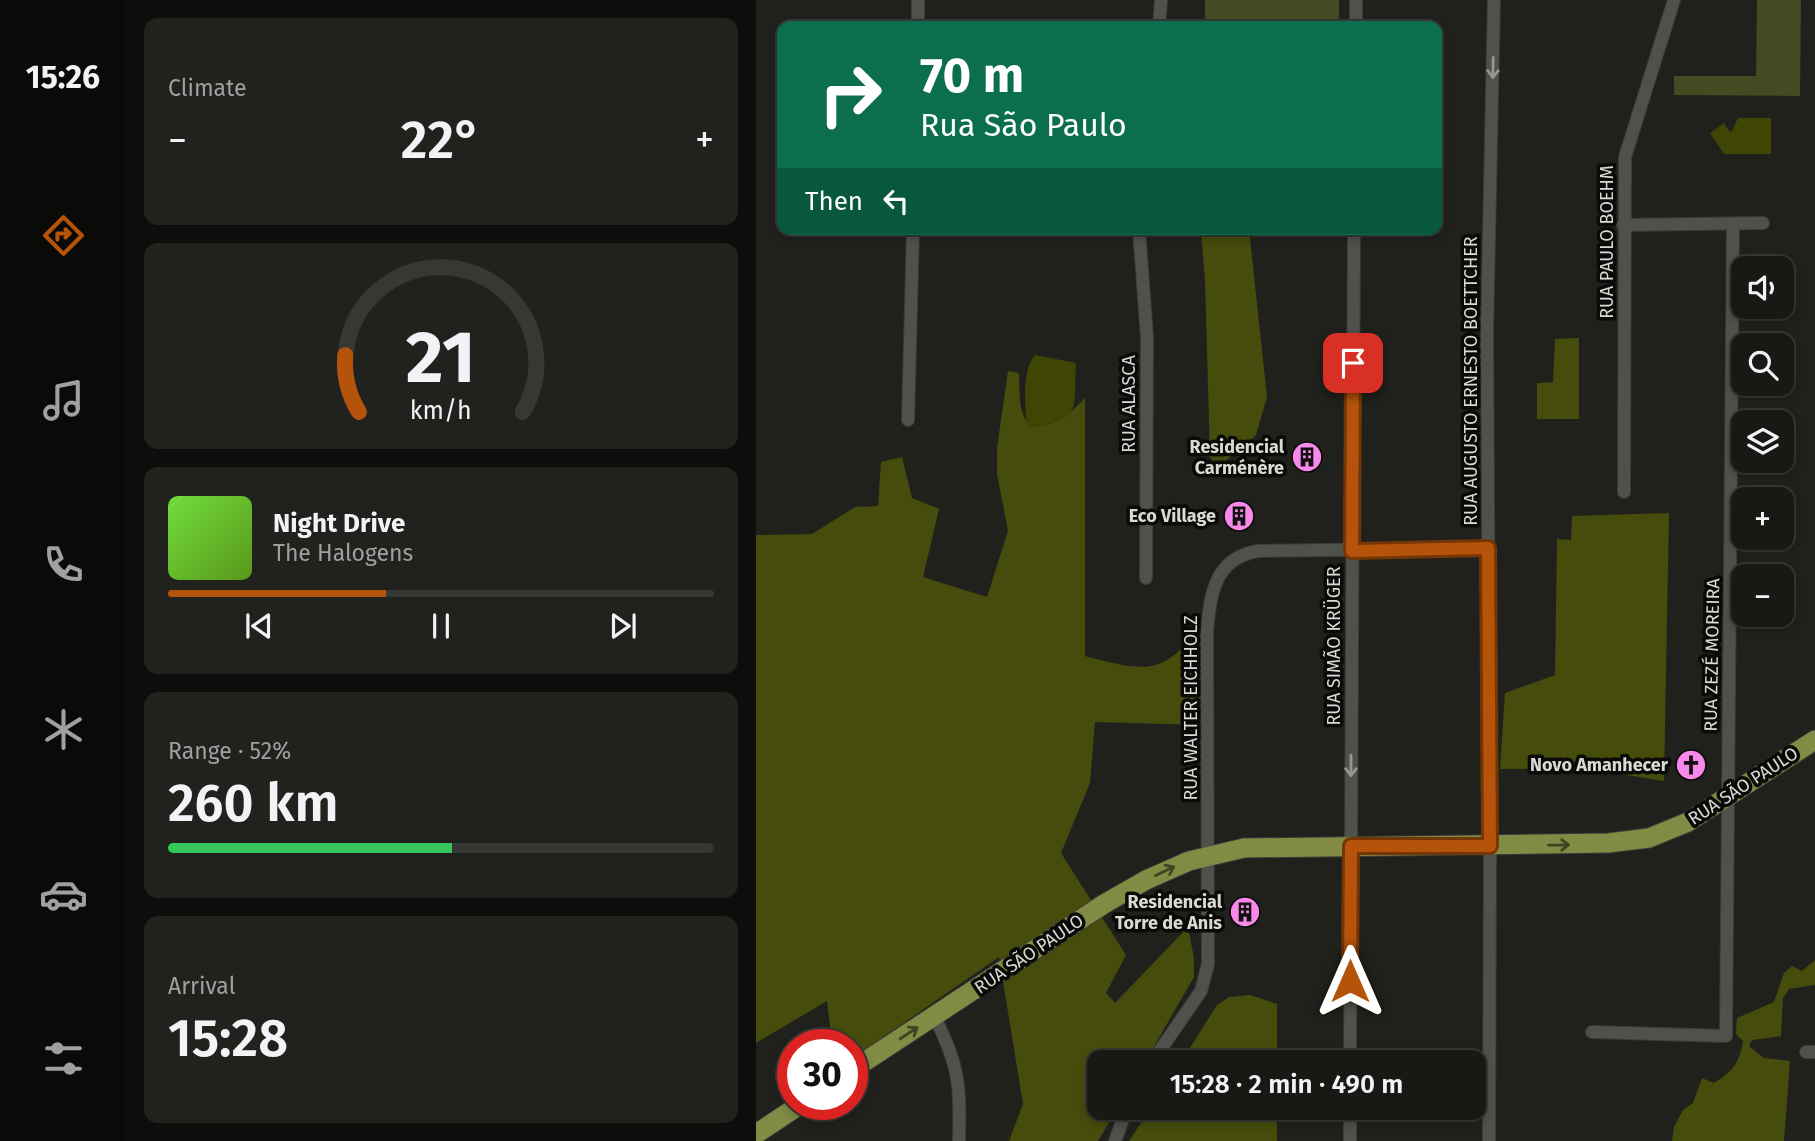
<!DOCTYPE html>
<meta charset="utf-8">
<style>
body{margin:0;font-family:"Fira Sans",sans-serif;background:#21221e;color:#f1f3f6;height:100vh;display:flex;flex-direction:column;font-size:26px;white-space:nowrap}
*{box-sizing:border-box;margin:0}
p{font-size:23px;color:#9fa0a0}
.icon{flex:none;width:38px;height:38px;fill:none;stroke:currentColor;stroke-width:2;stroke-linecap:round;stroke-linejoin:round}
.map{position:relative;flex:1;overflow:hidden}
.sheet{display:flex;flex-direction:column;gap:18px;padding:18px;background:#0d0e0c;width:630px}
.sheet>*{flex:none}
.hud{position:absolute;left:21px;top:21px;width:665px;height:214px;border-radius:14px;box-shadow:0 4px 10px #0003,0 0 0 2px #363834;background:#0b6e4f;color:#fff;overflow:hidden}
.tools{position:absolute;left:975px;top:256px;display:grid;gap:14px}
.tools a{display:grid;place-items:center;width:63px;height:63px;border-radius:14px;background:#181915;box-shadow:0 4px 10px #0003,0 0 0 2px #363834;font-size:35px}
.speed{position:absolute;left:21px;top:1029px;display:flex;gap:14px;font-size:35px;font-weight:700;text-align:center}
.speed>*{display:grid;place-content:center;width:91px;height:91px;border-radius:50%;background:#181915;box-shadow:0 4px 10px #0003,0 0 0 2px #363834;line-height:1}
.speed .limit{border:10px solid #d22;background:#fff;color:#111}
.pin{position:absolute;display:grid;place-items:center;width:60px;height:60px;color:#fff;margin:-30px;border-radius:14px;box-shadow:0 4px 10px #0006}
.me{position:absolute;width:77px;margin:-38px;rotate:0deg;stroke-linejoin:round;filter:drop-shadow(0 0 5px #0008)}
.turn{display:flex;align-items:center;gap:24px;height:147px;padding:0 28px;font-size:32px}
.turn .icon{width:91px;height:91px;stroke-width:2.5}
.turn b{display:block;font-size:49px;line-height:60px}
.then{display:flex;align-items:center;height:66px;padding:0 28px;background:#0003;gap:14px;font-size:26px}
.big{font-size:52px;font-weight:600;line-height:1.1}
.sheet .card{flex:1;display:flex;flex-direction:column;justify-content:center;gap:10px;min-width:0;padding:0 24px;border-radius:14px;background:#21221e}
.sheet .dial{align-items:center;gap:0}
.dial svg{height:182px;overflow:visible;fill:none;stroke:#363834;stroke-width:7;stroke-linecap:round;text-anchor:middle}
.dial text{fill:#f1f3f6;stroke:none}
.song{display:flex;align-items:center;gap:21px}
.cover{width:84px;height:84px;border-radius:10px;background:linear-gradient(135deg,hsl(100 70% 55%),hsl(90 70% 35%))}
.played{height:7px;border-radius:4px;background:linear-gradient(90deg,#b45309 40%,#363834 40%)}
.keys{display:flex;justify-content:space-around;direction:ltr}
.heat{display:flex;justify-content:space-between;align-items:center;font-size:38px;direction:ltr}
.charge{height:10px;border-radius:5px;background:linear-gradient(90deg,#34c759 52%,#363834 0)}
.trip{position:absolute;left:331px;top:1050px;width:399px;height:70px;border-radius:14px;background:#181915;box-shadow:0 4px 10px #0003,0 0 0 2px #363834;font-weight:600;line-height:70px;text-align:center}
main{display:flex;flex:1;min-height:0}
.tabs{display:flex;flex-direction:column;width:126px;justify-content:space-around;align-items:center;background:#0a0a08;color:#9fa0a0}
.tabs .icon{width:49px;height:49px}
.tabs .current{color:#b45309}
.tabs b{font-size:32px;color:#f1f3f6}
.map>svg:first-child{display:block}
.green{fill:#444a21}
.forest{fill:#454c0c}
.water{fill:#3f4603}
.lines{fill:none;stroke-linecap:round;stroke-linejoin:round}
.street-casing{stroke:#3c3c38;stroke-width:14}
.primary-casing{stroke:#3c3c38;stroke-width:21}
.street{stroke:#4f514b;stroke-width:12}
.primary{stroke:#818b44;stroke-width:19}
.oneway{stroke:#949690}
.oneway2{stroke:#404423}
.route-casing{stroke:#753606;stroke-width:18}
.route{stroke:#b45309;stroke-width:12}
.labels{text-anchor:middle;stroke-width:7;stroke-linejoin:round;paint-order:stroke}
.street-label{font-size:18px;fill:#d9dad6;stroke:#0a0a08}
.poi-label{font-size:18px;font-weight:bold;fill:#d9dad6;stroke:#0a0a08;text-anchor:end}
</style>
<main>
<nav class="tabs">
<b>15:26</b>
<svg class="icon current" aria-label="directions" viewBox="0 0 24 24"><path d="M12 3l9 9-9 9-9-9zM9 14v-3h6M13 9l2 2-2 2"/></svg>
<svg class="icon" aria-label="music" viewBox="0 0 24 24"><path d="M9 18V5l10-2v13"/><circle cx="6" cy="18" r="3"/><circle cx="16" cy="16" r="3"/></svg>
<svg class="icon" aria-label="phone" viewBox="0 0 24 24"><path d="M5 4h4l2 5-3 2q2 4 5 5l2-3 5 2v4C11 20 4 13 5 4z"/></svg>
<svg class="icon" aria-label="climate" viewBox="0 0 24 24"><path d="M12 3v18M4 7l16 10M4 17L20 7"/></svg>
<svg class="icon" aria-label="car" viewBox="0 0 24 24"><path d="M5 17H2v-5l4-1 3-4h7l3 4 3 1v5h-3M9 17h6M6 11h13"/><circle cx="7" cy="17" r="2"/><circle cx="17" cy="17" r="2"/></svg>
<svg class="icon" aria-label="filters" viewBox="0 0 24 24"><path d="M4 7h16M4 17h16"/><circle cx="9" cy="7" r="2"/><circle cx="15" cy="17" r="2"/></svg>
</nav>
<section class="sheet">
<div class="card"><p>Climate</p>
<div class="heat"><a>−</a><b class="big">22°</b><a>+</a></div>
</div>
<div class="card dial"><svg viewBox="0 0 100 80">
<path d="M14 69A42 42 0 1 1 86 69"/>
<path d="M14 69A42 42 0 0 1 8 44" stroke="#b45309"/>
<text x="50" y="56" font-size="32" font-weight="700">21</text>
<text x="50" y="72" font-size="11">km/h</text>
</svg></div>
<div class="card">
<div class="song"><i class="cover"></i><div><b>Night Drive</b><p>The Halogens</p></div></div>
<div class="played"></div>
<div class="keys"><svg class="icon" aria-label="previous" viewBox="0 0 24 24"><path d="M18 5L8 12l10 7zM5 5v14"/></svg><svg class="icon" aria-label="pause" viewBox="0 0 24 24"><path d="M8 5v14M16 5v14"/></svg><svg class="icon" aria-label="next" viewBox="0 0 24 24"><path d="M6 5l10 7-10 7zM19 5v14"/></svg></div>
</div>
<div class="card"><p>Range · 52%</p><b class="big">260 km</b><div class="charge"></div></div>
<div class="card"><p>Arrival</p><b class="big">15:28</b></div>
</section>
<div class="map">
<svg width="1059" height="1141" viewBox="0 0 1059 1141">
<rect width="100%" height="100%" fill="#20211c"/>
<g class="green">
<rect x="449" y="0" width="134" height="26"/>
<polygon points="1001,0 1045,0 1044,96 918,95 918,76 1000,76"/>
</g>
<g class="forest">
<polygon points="445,229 493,229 511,397 500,435 481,453 461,466 454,457 449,281"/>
<polygon points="823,338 823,419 781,419 781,383 797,382 799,339"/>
<path d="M 252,371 L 263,373 C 264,390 261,415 276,427 C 307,421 307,420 329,398 L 329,656 C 385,670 408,679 443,626 L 444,725 L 339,722 L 334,783 L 305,853 L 370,955 L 350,993 L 359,1003 L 432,927 L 438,958 L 438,977 L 389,1062 L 343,1062 L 343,1108 L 362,1108 L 342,1141 L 253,1141 L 267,1104 L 243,957 L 107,1051 L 75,1035 L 71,1001 L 0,1043 L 0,535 L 56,534 L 99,507 L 122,506 L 125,462 L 146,457 L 156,498 L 183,509 L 167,577 L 231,597 L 252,531 L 241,474 L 241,448 Z"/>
<polygon points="913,513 908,781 826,768 744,769 749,693 799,675 801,539 815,540 816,516"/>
<path d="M 1059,960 L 1059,985 L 1033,989 L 1027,998 L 1025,1036 L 996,1040 L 993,1046 L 1008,1058 L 1034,1061 L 1028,1141 L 916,1141 L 918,1127 L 927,1110 L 937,1103 L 946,1078 L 958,1083 C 977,1071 983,1064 987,1041 L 980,1034 L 981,1018 L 1018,1002 L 1028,973 L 1036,966 L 1046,971 Z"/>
<polygon points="494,995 521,1004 521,1062 425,1062 461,1005 473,997"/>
<polygon points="395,1108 521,1108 521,1141 373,1141"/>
</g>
<g class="water">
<polygon points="982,118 1015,118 1015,154 968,154 954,133 968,123 973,131 976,131"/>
<path d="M 279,355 L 320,363 C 317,410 328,417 276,427 L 270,422 C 270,403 265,371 279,355 Z"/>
</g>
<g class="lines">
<g class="street-casing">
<g id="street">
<polyline points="162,26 162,0"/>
<polyline points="403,26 405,0"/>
<polyline points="600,26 600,0"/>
<polyline points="867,225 1007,223"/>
<polyline points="383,229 391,337 390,578"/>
<polyline points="152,420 157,229"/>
<polyline points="868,492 869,157 918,0"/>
<path d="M 178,1016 C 204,1066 204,1086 203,1141"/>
<polyline points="836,1032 970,1036 977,224"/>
<polyline points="1050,1052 1059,1052"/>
<path d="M 396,1062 L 445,991 L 452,964 L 451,633 C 454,595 458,558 502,551 L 732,548"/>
<polyline points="594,1062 598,229"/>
<polyline points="359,1141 371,1108"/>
<polyline points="594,1141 594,1108"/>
<polyline points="733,1141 734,846 731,330 738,0"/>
</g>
</g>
<g class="primary-casing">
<g id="primary">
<polyline points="96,1070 348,904 390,880 433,861 488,848 852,843 893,838 932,822 1059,740"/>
<polyline points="0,1134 45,1104"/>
</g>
</g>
<use href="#street" class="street"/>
<use href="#primary" class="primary"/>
</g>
<defs><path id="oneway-shaft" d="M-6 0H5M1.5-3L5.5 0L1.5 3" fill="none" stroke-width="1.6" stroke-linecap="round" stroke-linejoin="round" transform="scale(1.75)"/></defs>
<g class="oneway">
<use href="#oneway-shaft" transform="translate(737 68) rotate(91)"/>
<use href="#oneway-shaft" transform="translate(595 766) rotate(90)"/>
</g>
<g class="oneway2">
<use href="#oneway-shaft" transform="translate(803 845) rotate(-1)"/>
<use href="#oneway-shaft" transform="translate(409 871) rotate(-25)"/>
<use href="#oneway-shaft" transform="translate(153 1033) rotate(-33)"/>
</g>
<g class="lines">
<g class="route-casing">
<polyline id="route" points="594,981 595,846 734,846 732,548 596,551 597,363"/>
</g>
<use href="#route" class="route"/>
</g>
<defs>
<g id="building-disc" transform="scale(1.575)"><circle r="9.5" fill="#f888ea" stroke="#0a0a08"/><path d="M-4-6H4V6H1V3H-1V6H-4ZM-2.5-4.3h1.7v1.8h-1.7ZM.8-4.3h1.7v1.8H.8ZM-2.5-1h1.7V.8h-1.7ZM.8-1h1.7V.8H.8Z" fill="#111"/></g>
<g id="church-disc" transform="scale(1.575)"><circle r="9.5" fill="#f888ea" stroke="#0a0a08"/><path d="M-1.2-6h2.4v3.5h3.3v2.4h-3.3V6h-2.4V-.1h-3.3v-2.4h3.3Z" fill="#111"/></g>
</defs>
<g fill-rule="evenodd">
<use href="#building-disc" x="551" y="457"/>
<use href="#building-disc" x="483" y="516"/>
<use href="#church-disc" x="935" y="765"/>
<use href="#building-disc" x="489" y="912"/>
</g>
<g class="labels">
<g class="street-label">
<text transform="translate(851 242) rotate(-90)" y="6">RUA PAULO BOEHM</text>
<text transform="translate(715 381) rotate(-90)" y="6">RUA AUGUSTO ERNESTO BOETTCHER</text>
<text transform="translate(373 404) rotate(-90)" y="6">RUA ALASCA</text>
<text transform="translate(578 646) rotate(-90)" y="6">RUA SIMÃO KRÜGER</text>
<text transform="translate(956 655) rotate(-89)" y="6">RUA ZEZÉ MOREIRA</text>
<text transform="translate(435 708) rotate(-90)" y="6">RUA WALTER EICHHOLZ</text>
<text transform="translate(987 786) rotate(-33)" y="6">RUA SÃO PAULO</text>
<text transform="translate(273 954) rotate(-34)" y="6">RUA SÃO PAULO</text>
</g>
<g class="poi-label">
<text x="528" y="453">Residencial<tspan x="528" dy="21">Carménère</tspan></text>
<text x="460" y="522">Eco Village</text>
<text x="912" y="771">Novo Amanhecer</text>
<text x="466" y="908">Residencial<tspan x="466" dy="21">Torre de Anis</tspan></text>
</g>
</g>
</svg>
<div class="tools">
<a><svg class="icon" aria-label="sound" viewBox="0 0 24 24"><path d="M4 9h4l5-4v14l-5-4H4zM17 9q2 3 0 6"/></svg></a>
<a><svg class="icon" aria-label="search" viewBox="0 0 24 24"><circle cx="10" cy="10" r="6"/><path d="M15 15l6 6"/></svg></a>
<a><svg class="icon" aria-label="layers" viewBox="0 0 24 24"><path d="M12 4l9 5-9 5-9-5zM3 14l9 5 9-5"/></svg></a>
<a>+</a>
<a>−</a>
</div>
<div class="speed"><div class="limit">30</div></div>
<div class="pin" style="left:597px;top:363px;background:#d93025"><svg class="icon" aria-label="arrive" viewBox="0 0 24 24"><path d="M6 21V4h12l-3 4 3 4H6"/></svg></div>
<svg class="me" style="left:594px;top:981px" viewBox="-20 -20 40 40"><path d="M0-17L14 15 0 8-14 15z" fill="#b45309" stroke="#fff" stroke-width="4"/></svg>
<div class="trip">15:28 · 2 min · 490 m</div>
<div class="hud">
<div class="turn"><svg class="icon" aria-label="right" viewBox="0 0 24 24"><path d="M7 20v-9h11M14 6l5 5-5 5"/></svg><div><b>70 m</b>Rua São Paulo</div></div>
<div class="then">Then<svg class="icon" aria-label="left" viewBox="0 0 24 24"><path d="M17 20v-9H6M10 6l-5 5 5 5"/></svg></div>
</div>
</div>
</main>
